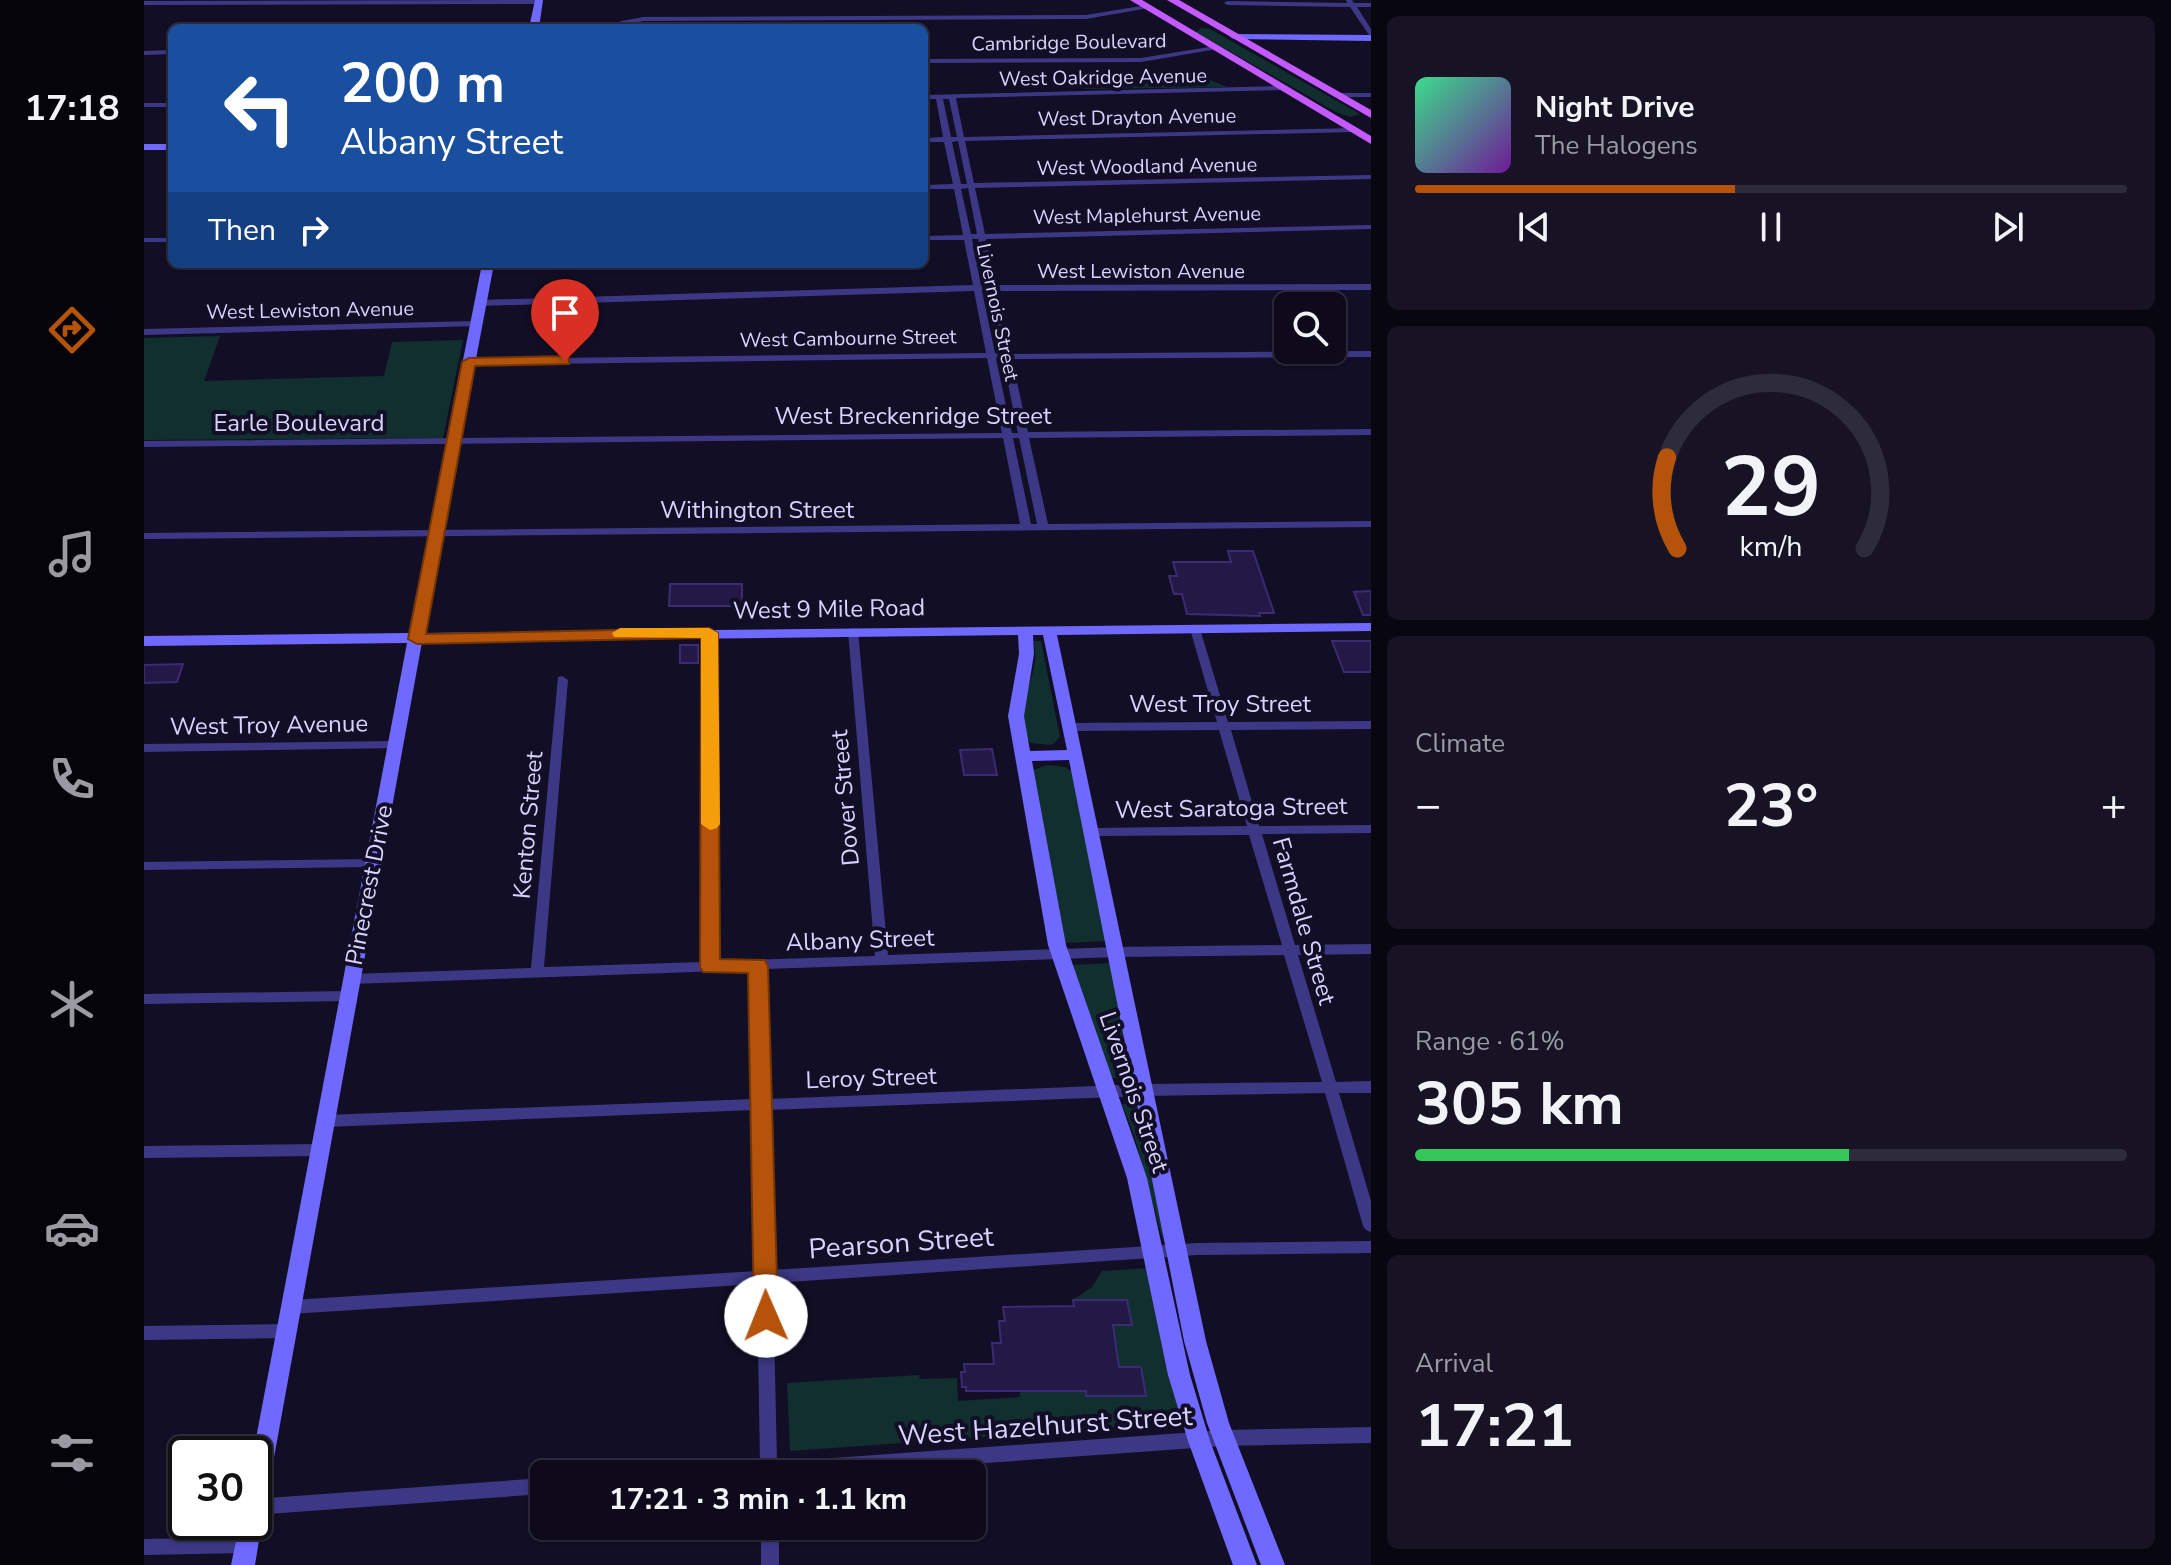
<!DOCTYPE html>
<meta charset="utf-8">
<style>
body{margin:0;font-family:"Nunito Sans",sans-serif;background:#171325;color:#f1f3f6;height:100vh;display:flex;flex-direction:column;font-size:30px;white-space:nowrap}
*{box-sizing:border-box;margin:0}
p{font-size:26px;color:#9b9aa3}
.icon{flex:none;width:44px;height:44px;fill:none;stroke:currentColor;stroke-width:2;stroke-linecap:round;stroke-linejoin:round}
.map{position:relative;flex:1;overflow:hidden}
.side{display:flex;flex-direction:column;gap:16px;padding:16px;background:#08060f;width:800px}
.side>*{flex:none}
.top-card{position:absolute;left:24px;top:24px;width:760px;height:244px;border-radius:12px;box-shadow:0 2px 6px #0004,0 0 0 2px #2e2b3b;background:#1a4fa0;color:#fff;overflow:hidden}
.fabs{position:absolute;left:1130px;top:292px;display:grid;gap:16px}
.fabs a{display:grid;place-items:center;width:72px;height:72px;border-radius:12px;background:#0e0a1c;box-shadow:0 2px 6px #0004,0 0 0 2px #2e2b3b;font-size:40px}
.speed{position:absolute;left:24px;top:1436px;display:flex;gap:16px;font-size:40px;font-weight:700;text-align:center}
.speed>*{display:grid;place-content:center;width:104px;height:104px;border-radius:50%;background:#0e0a1c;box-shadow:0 2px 6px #0004,0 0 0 2px #2e2b3b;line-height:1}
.speed .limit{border:4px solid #111;border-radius:12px;background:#fff;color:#111}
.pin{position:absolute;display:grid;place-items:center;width:68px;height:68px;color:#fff;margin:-82px -34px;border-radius:50% 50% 50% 0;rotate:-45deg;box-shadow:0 0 8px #0007}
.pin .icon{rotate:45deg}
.me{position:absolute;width:88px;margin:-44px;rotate:359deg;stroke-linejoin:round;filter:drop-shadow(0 0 6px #0008)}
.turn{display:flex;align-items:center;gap:28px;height:168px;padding:0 40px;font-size:36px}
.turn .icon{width:104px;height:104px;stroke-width:2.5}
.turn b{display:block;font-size:56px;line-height:68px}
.then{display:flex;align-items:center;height:76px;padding:0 40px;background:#0003;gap:16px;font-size:30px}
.big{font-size:60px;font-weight:700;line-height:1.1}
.side .tile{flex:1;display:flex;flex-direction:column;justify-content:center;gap:12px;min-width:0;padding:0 28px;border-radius:12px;background:#171325}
.side .dial{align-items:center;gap:0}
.dial svg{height:208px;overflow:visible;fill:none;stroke:#2e2b3b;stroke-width:7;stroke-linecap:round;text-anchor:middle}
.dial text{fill:#f1f3f6;stroke:none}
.song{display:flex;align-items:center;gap:24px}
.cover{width:96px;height:96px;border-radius:12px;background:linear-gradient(135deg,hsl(150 70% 55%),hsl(280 70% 35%))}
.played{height:8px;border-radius:4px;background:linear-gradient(90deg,#b45309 45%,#2e2b3b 45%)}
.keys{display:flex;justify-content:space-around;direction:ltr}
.heat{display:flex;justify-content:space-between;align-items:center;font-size:44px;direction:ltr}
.charge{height:12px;border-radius:6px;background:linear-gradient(90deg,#34c759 61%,#2e2b3b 0)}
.trip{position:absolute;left:386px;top:1460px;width:456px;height:80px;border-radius:12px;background:#0e0a1c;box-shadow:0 2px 6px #0004,0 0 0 2px #2e2b3b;font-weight:700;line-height:80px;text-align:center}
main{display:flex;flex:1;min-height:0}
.dock{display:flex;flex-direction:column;width:144px;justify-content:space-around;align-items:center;background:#06040b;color:#9b9aa3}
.dock .icon{width:56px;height:56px}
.dock .active{color:#b45309}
.dock b{font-size:36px;color:#f1f3f6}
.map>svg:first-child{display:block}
.green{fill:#112f2f}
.building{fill:#231947;stroke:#3a2b73;stroke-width:2}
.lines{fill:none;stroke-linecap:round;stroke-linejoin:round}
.street{fill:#3c3885;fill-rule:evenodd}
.secondary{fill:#6f69ff;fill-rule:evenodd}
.primary{fill:#c359ff;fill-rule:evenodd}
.route{fill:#b45309;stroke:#753606;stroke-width:2}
.slow{fill:#f59e0b}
.labels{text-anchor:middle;stroke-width:8;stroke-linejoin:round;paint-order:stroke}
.far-street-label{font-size:20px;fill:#d8d2ff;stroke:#120e25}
.street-label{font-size:24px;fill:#d8d2ff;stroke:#120e25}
.near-street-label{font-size:28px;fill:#d8d2ff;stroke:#120e25}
</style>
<main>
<nav class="dock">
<b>17:18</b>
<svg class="icon active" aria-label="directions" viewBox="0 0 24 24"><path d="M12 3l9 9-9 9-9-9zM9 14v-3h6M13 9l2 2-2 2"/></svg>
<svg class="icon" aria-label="music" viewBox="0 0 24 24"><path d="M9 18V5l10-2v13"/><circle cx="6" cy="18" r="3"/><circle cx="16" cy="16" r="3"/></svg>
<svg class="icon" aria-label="phone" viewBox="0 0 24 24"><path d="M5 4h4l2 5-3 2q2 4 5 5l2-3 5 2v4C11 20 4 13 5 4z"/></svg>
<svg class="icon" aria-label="climate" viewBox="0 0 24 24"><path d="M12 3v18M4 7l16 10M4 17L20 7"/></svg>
<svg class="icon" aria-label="car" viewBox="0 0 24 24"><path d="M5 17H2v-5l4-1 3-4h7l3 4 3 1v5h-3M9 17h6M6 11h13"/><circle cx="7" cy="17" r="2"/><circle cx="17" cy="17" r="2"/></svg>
<svg class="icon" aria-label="filters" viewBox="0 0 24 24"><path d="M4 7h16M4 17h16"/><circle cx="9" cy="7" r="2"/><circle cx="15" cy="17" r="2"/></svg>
</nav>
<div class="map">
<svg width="1227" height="1565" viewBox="0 0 1227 1565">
<rect width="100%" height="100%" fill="#120e25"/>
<g class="green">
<polygon points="1057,28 1066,29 1216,114 1206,117 1192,112 1052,32"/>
<polygon points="1066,80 1083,87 941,89 937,82"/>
<polygon points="76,336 60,381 240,376 248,342 319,340 299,438 0,440 0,338"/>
<path d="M 890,641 L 897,641 L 916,737 L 908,745 L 887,743 C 866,718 888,687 891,661 C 892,655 890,647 890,641 Z"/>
<polygon points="903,765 921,767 928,772 963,941 919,943 888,777 890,770"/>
<polygon points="968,963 991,1078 967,1078 927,965"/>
<polygon points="996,1103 1023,1236 1018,1237 990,1135 978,1104"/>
<polygon points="1005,1268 1040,1423 646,1451 643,1383 775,1375 776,1379 813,1378 814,1401 876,1397 876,1391 942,1391 942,1395 975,1367 969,1325 987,1325 983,1300 929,1300 948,1287 958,1271"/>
</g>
<g class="building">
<polygon points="1084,551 1109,551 1130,613 1115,613 1116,616 1043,614 1038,594 1030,594 1025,576 1033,576 1029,562 1087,562"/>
<polygon points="526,584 598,584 598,606 525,606"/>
<polygon points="1227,591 1227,615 1219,615 1210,592"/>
<polygon points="1188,641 1227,641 1227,672 1200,672"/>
<rect x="536" y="645" width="18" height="18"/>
<polygon points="39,664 33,682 0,683 0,665"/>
<polygon points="848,749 853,775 820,775 816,750"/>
<polygon points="929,1300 983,1300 988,1325 969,1325 975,1367 997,1367 1002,1396 942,1396 942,1391 822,1391 822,1387 818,1387 817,1372 821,1372 820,1364 850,1364 848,1343 857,1343 855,1321 861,1321 859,1307 930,1306"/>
</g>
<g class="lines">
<g class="street">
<polygon points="1202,0 1208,0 1210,3 1227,3 1227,7 1213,7 1227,29 1227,36 1225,35 1206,7 1083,5 1080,3 1083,1 1203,3"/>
<polygon points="0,1 395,0 398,2 395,4 0,5"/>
<polygon points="1003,5 1005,6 1005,8 942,19 500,21 481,24 475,28 468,28 477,21 500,17 942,15"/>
<polygon points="1071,46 1074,48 1073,49 997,62 780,63 780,59 997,58"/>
<polygon points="28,50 28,54 0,55 0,51"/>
<path d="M 1138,86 L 1141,86 L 1141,90 L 812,98 L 820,137 L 1211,128 L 1212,130 L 1208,132 L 821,141 L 830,183 L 1227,175 L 1227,179 L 831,188 L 841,234 L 1227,225 L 1227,229 L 842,239 L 852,285 L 1227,284 L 1227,290 L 853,291 L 867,354 L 1227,351 L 1227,357 L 868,359 L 884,432 L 1227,429 L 1227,435 L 885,438 L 904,524 L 1227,521 L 1227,527 L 0,539 L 0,533 L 876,524 L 859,438 L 0,447 L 0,441 L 858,433 L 843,358 L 325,365 L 320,362 L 325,359 L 842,353 L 830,291 L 336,306 L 332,303 L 336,300 L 829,285 L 820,240 L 780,240 L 780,236 L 819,235 L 810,189 L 780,189 L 780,185 L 809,184 L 800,142 L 780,142 L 780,138 L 799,137 L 792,99 L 780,99 L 780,95 ZM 799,99 L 805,99 L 813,137 L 807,137 ZM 814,141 L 823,184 L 817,184 L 808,142 ZM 824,188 L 833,234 L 827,234 L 817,189 ZM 828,239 L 834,239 L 844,285 L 837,285 ZM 838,291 L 845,291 L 858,353 L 851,353 ZM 852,359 L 859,359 L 874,433 L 868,433 ZM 869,438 L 875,438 L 893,524 L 887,524 Z"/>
<polygon points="1189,93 1227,93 1227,97 1192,97 1188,95"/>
<rect x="0" y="103" width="28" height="4"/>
<rect x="0" y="238" width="28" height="4"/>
<polygon points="332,321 336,324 335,326 0,335 0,329"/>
<path d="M 1051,626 L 1056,629 L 1084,722 L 1227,721 L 1227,729 L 1087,730 L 1115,826 L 1227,825 L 1227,833 L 1118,834 L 1151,945 L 1227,944 L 1227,954 L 1154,955 L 1192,1082 L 1227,1081 L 1227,1093 L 1195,1093 L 1227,1201 L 1227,1232 L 1222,1230 L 1219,1226 L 1181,1093 L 1001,1096 L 624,1110 L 628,1270 L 1053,1243 L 1227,1241 L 1227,1253 L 1053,1255 L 629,1283 L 633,1462 L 1080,1430 L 1227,1427 L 1227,1443 L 1080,1446 L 687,1474 L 571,1474 L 573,1468 L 579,1466 L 616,1464 L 613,1284 L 147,1314 L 141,1312 L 139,1307 L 141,1302 L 147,1300 L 613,1271 L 610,1110 L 181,1127 L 176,1125 L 174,1121 L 176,1117 L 181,1115 L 610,1099 L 607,970 L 207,984 L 202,983 L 200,979 L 202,975 L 207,974 L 387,968 L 414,677 L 418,676 L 424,680 L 400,967 L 559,962 L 560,633 L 565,630 L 570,633 L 573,961 L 731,956 L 704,631 L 709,628 L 714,631 L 744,955 L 973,947 L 1138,945 L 1105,835 L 948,836 L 942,832 L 948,828 L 1103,826 L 1075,730 L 926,731 L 920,727 L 926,723 L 1073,722 L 1046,629 ZM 1140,955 L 1178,1082 L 1001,1084 L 624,1099 L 621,969 L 973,957 Z"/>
<polygon points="251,741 257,745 255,748 0,752 0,744"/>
<polygon points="229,859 235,863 229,867 0,870 0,862"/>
<polygon points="204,991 209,992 211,996 209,1000 204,1001 0,1004 0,994"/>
<polygon points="176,1144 181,1146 183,1150 181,1154 176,1156 0,1158 0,1146"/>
<polygon points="142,1324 148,1326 150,1331 148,1336 142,1338 0,1340 0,1326"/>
<polygon points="400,1478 400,1494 110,1515 110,1499"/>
<rect x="617" y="1526" width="18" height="39"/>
<polygon points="103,1537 109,1539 112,1545 109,1551 103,1553 0,1555 0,1539"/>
</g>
<g class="secondary">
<polygon points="391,0 399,0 395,28 385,28"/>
<polygon points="1087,34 1227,35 1227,41 1090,39 1085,36"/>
<rect x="0" y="144" width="28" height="6"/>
<path d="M 338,264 L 350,264 L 280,633 L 1227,623 L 1227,631 L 913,635 L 1062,1341 L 1085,1423 L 1141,1565 L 1117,1565 L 1063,1423 L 1040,1341 L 925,760 L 888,761 L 922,945 L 1003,1178 L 1046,1375 L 1066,1441 L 1113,1565 L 1089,1565 L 1044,1441 L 1024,1375 L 983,1178 L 904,945 L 864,716 L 875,654 L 874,635 L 278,642 L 121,1507 L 116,1516 L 118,1522 L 111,1565 L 87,1565 L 96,1522 L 110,1522 L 109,1454 L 263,643 L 0,646 L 0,636 L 265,633 ZM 889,635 L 899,635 L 923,750 L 886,751 L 880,716 L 890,654 Z"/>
</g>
<g class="primary">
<polygon points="986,0 998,0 1227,136 1227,144"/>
<polygon points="1023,0 1035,0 1227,110 1227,118"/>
</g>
</g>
<polygon class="route" points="421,356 425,358 425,364 331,366 282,634 565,628 574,633 576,959 621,960 624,966 634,1316 630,1324 622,1327 613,1324 610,1316 604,973 559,972 556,967 557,638 273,644 264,639 318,362 325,358"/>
<polygon class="slow" points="476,628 565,628 574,633 576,824 573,828 566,830 557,824 557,638 470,637 468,633"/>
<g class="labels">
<g class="far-street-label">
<text transform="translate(925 42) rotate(-1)" y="7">Cambridge Boulevard</text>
<text transform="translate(959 77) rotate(-1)" y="7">West Oakridge Avenue</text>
<text transform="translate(993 117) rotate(-1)" y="7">West Drayton Avenue</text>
<text transform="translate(1003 166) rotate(-1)" y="7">West Woodland Avenue</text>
<text transform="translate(1003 215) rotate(-1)" y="7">West Maplehurst Avenue</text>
<text x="997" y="278">West Lewiston Avenue</text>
<text transform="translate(166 310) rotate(-1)" y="7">West Lewiston Avenue</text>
<text transform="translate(854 312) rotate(78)" y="7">Livernois Street</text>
<text transform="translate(704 338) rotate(-1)" y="7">West Cambourne Street</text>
</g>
<g class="street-label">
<text x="769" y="424">West Breckenridge Street</text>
<text x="155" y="431">Earle Boulevard</text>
<text x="613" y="518">Withington Street</text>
<text transform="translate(685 609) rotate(-1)" y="8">West 9 Mile Road</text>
<text x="1076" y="712">West Troy Street</text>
<text transform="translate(125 725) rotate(-1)" y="8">West Troy Avenue</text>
<text transform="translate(701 798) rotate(-95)" y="8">Dover Street</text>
<text transform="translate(1087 808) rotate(-1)" y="8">West Saratoga Street</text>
<text transform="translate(384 825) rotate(-85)" y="8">Kenton Street</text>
<text transform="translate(225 885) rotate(-79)" y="8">Pinecrest Drive</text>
<text transform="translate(1160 921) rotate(74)" y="8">Farmdale Street</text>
<text transform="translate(716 940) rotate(-2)" y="8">Albany Street</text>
<text transform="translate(727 1078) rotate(-2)" y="8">Leroy Street</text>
<text transform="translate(990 1092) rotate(71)" y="8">Livernois Street</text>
</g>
<g class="near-street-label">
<text transform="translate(757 1242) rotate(-4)" y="10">Pearson Street</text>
<text transform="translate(901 1425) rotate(-4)" y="10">West Hazelhurst Street</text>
</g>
</g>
</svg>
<div class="fabs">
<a><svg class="icon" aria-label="search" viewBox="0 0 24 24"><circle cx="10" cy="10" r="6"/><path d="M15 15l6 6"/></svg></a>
</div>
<div class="speed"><div class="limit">30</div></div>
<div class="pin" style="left:421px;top:361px;background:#d93025"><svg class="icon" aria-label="arrive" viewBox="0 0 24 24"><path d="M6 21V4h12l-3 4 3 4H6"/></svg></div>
<svg class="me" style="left:622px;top:1316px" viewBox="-20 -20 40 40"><circle r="19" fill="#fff"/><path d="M0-13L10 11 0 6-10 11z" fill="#b45309"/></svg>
<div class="trip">17:21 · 3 min · 1.1 km</div>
<div class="top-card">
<div class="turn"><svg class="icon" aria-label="left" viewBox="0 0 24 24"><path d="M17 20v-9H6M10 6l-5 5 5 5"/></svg><div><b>200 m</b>Albany Street</div></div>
<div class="then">Then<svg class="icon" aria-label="right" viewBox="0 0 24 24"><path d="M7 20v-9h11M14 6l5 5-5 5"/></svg></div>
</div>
</div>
<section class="side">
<div class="tile">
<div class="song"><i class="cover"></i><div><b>Night Drive</b><p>The Halogens</p></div></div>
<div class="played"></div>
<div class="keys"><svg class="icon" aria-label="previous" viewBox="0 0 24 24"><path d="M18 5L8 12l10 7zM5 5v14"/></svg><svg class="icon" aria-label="pause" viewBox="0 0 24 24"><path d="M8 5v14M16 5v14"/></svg><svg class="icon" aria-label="next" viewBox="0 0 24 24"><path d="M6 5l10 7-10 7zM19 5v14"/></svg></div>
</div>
<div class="tile dial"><svg viewBox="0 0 100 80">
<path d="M14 69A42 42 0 1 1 86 69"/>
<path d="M14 69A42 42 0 0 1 10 34" stroke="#b45309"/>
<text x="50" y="56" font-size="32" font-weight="700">29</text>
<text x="50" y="72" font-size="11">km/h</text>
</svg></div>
<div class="tile"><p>Climate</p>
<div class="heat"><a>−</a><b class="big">23°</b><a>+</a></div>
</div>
<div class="tile"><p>Range · 61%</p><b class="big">305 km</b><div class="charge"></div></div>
<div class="tile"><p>Arrival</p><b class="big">17:21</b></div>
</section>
</main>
